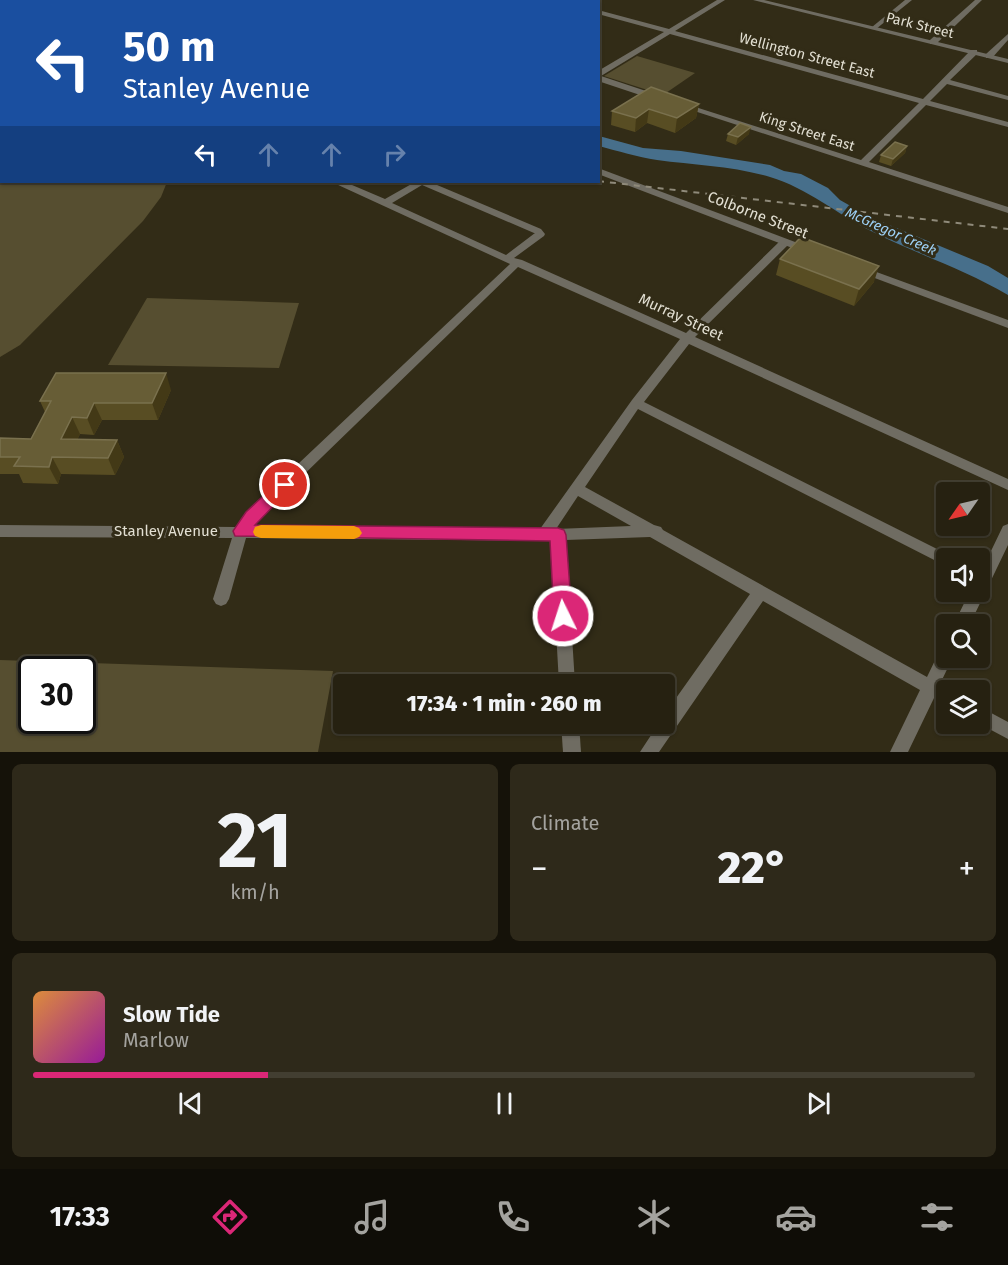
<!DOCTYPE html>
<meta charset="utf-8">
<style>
body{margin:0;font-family:"Fira Sans",sans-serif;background:#2e291a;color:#f1f3f6;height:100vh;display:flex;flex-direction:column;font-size:22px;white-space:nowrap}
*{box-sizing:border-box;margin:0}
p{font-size:20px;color:#a4a39f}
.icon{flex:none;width:33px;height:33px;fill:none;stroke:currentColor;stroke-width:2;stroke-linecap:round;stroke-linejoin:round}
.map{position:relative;height:752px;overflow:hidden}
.drawer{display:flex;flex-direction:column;gap:12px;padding:12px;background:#151209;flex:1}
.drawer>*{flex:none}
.banner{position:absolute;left:0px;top:0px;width:600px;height:183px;box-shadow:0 2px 4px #0004,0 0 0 2px #423e31;background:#1a4fa0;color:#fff;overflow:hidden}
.needle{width:39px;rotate:236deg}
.tools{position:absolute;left:936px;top:482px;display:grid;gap:12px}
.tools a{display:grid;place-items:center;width:54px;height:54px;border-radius:6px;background:#262111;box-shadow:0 2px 4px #0004,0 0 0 2px #423e31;font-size:30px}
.speed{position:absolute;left:18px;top:656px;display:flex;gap:12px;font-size:30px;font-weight:700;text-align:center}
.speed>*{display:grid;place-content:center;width:78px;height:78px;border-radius:50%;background:#262111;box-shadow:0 2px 4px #0004,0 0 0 2px #423e31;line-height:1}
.speed .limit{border:3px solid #111;border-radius:9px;background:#fff;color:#111}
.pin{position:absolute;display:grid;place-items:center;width:51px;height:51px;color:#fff;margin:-26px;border:3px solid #fff;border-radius:50%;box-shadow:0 2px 6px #0007}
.me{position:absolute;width:66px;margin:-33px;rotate:356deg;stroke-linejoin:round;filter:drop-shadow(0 0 4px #0008)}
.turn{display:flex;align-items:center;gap:21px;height:126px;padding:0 24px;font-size:27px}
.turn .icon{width:78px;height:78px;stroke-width:2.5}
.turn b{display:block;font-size:42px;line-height:51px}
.lanes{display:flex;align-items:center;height:57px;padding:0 24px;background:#0003;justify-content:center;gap:30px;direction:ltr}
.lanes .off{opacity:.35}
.big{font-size:45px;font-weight:800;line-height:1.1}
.drawer .widget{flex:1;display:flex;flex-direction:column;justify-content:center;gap:9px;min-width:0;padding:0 21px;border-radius:9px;background:#2e291a}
.drawer .dial{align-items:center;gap:0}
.dial b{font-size:78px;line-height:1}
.song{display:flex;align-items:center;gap:18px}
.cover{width:72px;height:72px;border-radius:9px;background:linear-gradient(135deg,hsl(30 70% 55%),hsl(300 70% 35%))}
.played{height:6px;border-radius:3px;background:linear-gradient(90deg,#db2777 25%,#423e31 25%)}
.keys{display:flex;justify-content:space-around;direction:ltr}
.heat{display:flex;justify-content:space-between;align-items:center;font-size:33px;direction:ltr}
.drawer .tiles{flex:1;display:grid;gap:12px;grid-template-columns:1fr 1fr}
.widget:last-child{grid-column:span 2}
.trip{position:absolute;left:333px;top:674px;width:342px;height:60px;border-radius:6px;background:#262111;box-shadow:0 2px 4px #0004,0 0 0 2px #423e31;font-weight:800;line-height:60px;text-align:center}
.menu{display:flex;height:96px;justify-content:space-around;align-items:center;background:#0f0d07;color:#a4a39f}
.menu .icon{width:42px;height:42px}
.menu .active{color:#db2777}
.menu b{font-size:27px;color:#f1f3f6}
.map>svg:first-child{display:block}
.green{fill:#564e30;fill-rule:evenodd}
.water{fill:#476f8b}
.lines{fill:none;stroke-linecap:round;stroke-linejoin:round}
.minor{fill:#6f6c62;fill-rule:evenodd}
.tertiary{fill:#6f6c62;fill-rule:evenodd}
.rail{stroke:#8f8a7a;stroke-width:2;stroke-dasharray:6 6;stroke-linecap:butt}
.wall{fill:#584d23}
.shaded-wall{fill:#433916}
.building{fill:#675d36;stroke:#7a714e;stroke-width:1.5}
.route{fill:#db2777;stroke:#8e194d;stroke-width:1.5}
.slow{fill:#f59e0b}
.labels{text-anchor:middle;stroke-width:6;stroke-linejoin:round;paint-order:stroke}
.far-street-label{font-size:14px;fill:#e2dfd2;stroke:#322c17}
.far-water-label{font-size:14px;font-style:italic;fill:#9dd0f5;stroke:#322c17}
.street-label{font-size:15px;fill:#e2dfd2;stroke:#322c17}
</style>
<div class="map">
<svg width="1008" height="752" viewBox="0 0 1008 752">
<rect width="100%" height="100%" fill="#322c17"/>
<g class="green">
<polygon points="637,56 695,73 663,95 604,76"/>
<polygon points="0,125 2,182 167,182 161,197 143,221 20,345 0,357"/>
<polygon points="147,298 299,303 279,368 108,365"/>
<path d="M 0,660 L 333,671 L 318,752 L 0,752 ZM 32,669 L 82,669 L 82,720 L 32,720 Z"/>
</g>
<path class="water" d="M 599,136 L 643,148 L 681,151 L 770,165 L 784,171 L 801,174 L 828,188 L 840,200 L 870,217 L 988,266 L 1008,278 L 1008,295 C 964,269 916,254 871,231 C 837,214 807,188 770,177 C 733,166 694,165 657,160 C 637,157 618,151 599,146 Z"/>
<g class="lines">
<g class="minor">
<polygon points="486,0 494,0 484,2"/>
<polygon points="551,0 563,2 552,2"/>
<polygon points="717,0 725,0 675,31 923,99 971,50 977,50 977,54 950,80 1008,96 1008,100 947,84 930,101 1008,122 1008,127 926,105 869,162 1008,207 1008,213 679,106 686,104 861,160 919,103 670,34 601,76 658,95 658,99 652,99 598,81 598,71 664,32 598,14 598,10 669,29"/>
<polygon points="905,0 912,0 876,29 872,29 872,27"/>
<polygon points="975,0 982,0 936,44 930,44 930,40"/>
<polygon points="1008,34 1008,40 992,58 986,58 986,54"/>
<path d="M 335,182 L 345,182 L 385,199 L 415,182 L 430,182 L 541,229 L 545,234 L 544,236 L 514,258 L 522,260 L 686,333 L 781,240 L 789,240 L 789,244 L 695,337 L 1008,479 L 1008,490 L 689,344 L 644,402 L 951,556 L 952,558 L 946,558 L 946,566 L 638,409 L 585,487 L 654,525 L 661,527 L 663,530 L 927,677 L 940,650 L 946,648 L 946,657 L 953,657 L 940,684 L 951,690 L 946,690 L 946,704 L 934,698 L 908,752 L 890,752 L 920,690 L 763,601 L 659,752 L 640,752 L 659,723 L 664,723 L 664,715 L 750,594 L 650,537 L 566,540 L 575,684 L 559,684 L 551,541 L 246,538 L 229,599 L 226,604 L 221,606 L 216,604 L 213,599 L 232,538 L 0,537 L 0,525 L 236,527 L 247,512 L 510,264 L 336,184 ZM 422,185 L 534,233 L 535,233 L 506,255 L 392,203 ZM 518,267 L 680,339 L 632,400 L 540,529 L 252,527 L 257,520 ZM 578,496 L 631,526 L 556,529 Z"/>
<polygon points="1008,524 1008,545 970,624 954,624 970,591 980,591 980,574 1003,526"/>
<polygon points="980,707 1008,722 1008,739 978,723 980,723"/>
<polygon points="561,723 579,723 581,752 563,752"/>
</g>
<g class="tertiary">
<polygon points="753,0 764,0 1008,59 1008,63"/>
<rect x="0" y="28" width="2" height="4"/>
<polygon points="598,168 811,248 812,250 811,252 803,252 598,174"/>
<polygon points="860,266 1008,320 1008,328 856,271 855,269 856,267"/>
</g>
<polyline class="rail" points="598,181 1008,229"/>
</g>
<g class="wall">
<polygon points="699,104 696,118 675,133 647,123 635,132 611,125 612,111"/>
<polygon points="728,134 749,134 736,145 726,141"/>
<polygon points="907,146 905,153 891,166 879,162 881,155"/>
<polygon points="780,259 874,282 854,306 776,275"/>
<polygon points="171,390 158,420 102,420 94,435 80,434 77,440 117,440 124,457 115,475 61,474 58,484 23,483 19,474 0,474 0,438 31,439 45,412 40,401"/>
</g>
<g class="shaded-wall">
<polygon points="699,104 696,118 675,133 677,118"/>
<polygon points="649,109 647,123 635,132 636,118"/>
<polygon points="751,127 749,134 736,145 738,137"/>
<polygon points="907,146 905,153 891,166 893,159"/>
<polygon points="879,266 874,282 854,306 859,289"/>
<polygon points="166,373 171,390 158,420 152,403"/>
<polygon points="94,403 102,420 94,435 87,418"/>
<polygon points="72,417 80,434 69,456 61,439"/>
<polygon points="117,440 124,457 115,475 108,458"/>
<polygon points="52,457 61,474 58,484 49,467"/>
</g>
<g class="building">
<polygon points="651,87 699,104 677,118 649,109 636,118 612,111"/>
<polygon points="740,123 751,127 738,137 728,134"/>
<polygon points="895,142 907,146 893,159 881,155"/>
<polygon points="801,237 879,266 859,289 780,259"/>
<polygon points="56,373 166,373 152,403 94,403 87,418 72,417 61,439 117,440 108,458 52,457 49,467 14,466 20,457 0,457 0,438 31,439 51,401 40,401"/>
</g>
<polygon class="route" points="285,479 290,481 292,485 290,489 255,525 558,528 564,530 566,535 572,616 569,622 563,624 557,622 554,616 550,541 235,536 233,531 246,512 279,481"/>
<polygon class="slow" points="261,525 354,526 359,528 362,533 359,537 354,539 261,538 255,536 253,532 255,527"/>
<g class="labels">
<g class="far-street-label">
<text transform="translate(920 25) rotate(14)" y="5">Park Street</text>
<text transform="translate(807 55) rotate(15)" y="5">Wellington Street East</text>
<text transform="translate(807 131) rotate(18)" y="5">King Street East</text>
</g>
<g class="far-water-label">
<text transform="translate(891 231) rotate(24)" y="5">McGregor Creek</text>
</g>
<g class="street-label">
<text transform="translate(758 215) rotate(21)" y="5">Colborne Street</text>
<text transform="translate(681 317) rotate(25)" y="5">Murray Street</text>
<text x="166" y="536">Stanley Avenue</text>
</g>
</g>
</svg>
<div class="tools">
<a><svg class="needle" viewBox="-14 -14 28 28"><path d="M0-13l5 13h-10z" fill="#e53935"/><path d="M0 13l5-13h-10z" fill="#a4a39f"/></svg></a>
<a><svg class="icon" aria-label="sound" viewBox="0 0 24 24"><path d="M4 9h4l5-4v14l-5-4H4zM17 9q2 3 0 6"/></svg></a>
<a><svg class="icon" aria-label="search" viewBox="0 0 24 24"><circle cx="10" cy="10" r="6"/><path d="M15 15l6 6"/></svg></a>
<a><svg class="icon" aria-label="layers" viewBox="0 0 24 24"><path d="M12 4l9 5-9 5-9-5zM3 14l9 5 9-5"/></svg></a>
</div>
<div class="speed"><div class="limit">30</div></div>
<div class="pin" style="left:285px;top:485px;background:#d93025"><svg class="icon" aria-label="arrive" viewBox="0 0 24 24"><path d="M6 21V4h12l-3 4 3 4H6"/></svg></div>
<svg class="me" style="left:563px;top:616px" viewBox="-20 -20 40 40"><circle r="17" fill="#db2777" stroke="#fff" stroke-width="3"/><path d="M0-11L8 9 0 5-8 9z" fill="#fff"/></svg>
<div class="trip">17:34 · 1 min · 260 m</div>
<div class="banner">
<div class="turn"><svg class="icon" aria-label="left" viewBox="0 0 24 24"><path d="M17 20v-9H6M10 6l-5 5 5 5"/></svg><div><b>50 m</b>Stanley Avenue</div></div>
<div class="lanes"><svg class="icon" aria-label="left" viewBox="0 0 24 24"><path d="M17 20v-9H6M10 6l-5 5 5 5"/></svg><svg class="icon off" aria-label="ahead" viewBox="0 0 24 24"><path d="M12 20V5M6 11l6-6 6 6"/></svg><svg class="icon off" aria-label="ahead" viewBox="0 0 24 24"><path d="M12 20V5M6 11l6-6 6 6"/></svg><svg class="icon off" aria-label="right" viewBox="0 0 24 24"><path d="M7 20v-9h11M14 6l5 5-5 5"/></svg></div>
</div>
</div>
<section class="drawer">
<div class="tiles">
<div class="widget dial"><b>21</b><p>km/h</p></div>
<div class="widget"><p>Climate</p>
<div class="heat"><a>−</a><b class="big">22°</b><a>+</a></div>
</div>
<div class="widget">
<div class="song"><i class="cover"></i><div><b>Slow Tide</b><p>Marlow</p></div></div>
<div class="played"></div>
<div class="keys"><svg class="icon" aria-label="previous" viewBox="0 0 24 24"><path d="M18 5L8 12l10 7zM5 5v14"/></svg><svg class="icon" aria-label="pause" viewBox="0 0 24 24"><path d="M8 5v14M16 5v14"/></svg><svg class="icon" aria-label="next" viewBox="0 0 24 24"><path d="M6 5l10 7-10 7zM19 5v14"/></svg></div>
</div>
</div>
</section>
<nav class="menu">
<b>17:33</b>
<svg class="icon active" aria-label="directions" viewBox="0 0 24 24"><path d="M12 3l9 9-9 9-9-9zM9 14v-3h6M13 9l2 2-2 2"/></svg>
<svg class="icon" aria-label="music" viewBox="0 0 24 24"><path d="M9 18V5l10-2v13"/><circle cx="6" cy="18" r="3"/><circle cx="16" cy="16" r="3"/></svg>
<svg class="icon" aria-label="phone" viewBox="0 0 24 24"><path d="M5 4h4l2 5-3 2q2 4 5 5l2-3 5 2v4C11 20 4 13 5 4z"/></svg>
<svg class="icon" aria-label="climate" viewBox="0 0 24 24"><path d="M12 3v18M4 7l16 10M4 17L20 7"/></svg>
<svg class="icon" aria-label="car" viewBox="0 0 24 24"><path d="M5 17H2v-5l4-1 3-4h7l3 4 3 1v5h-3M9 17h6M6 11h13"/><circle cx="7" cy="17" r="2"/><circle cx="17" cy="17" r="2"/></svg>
<svg class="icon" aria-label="filters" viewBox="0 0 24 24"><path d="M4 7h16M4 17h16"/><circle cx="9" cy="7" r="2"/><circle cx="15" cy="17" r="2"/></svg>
</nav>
